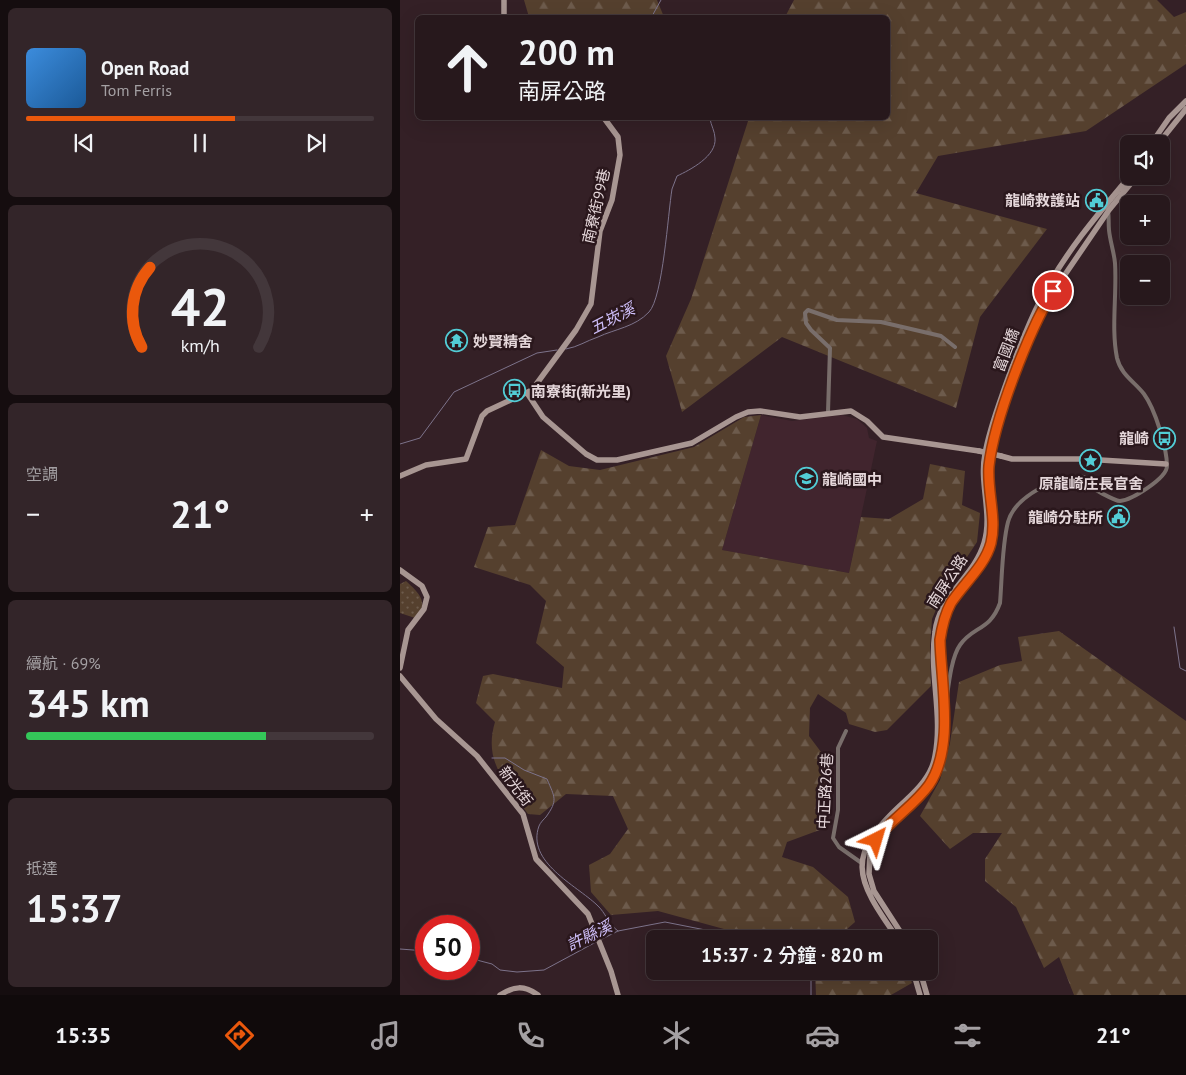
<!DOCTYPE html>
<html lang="zh-TW">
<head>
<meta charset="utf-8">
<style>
  :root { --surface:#27181c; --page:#332529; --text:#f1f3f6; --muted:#a4a0a3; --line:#43373b; --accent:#ea580c }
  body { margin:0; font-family:"PT Sans","Noto Sans TC",sans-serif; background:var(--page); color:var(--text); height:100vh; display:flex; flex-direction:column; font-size:19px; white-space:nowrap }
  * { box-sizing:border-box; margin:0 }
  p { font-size:16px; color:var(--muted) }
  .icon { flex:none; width:28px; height:28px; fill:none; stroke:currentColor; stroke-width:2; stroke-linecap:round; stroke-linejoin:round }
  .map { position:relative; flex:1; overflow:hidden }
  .panel { display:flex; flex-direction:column; gap:8px; padding:8px; background:#150d0f; width:400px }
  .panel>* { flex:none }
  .guide { position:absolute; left:15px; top:15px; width:475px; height:105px; border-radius:8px; box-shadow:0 5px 20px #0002,0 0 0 1px var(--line); background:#27181c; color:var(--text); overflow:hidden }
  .fabs { position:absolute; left:720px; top:135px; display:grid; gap:10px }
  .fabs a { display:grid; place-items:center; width:50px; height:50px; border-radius:8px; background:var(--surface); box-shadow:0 5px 20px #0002,0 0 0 1px var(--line); font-size:25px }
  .speed { position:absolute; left:15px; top:915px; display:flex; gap:10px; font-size:25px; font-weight:700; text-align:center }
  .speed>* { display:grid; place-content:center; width:65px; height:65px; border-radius:50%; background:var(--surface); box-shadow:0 5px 20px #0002,0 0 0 1px var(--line); line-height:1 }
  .speed .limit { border:8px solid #d22; background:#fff; color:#111 }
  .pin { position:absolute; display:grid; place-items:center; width:42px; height:42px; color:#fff; margin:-21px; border:2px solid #fff; border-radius:50%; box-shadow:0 1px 5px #0007 }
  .me { position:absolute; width:55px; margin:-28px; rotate:40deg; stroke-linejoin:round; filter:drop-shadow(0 0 4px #0008) }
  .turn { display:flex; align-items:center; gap:18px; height:105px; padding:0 20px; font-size:22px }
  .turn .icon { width:65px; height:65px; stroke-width:2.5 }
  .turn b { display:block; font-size:35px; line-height:42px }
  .big { font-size:38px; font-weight:600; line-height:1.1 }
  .panel .card { flex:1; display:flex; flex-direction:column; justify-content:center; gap:8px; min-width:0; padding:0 18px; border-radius:8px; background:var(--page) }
  .panel .dial { align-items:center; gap:0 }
  .dial svg { height:130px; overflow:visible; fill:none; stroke:var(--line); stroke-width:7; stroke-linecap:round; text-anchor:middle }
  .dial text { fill:var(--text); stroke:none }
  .song { display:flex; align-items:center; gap:15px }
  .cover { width:60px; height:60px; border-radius:8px; background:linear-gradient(135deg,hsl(210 70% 55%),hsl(210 70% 35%)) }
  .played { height:5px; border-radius:2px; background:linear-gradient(90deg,var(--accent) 60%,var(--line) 60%) }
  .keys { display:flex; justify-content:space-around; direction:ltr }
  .heat { display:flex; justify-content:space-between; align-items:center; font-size:28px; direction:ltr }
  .charge { height:8px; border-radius:4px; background:linear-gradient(90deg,#34c759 69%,var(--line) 0) }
  .trip { position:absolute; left:246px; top:930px; width:292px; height:50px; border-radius:8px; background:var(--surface); box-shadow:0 5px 20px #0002,0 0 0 1px var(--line); font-weight:600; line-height:50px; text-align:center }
  .dock { display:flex; height:80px; justify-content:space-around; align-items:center; background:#100a0b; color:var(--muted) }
  .dock .icon { width:35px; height:35px }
  .dock .active { color:var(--accent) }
  .dock b { font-size:22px; color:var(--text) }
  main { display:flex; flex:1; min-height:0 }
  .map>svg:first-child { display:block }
  .built { fill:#41252e }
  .grass { fill:url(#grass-dots) }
  .forest { fill:url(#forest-firs) }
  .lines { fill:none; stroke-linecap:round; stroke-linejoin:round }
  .stream { stroke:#7d738b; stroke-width:1 }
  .street { stroke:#796e6b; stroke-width:4 }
  .secondary { stroke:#a89692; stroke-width:5.5 }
  .secondary-bridge { stroke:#a89692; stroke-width:5.5 }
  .route-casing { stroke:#983908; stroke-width:12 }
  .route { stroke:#ea580c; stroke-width:9 }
  .labels { text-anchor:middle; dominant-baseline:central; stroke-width:5; stroke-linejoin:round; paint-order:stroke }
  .poi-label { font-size:15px; font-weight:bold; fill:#e5d7da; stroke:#2a171c; text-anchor:end }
  .street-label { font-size:15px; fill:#e5d7da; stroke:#2a171c }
  .water-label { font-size:16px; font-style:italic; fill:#cebef9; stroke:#2a171c }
</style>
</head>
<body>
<main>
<section class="panel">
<div class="card">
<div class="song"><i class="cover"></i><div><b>Open Road</b><p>Tom Ferris</p></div></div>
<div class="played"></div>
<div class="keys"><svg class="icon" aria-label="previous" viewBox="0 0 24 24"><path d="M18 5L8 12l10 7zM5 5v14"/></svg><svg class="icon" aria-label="pause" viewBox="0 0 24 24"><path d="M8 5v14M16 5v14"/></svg><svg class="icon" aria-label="next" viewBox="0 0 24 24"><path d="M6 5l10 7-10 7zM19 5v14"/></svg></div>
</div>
<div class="card dial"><svg viewBox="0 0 100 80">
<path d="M14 69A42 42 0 1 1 86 69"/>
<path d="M14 69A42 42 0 0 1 19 20" stroke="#ea580c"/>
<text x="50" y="56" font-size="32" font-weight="700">42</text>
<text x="50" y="72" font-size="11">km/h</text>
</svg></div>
<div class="card"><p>空調</p>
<div class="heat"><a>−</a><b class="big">21°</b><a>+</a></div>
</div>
<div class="card"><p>續航 · 69%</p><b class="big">345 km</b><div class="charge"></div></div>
<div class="card"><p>抵達</p><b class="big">15:37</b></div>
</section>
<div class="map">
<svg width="786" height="995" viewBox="0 0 786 995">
  <defs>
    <pattern id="grass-dots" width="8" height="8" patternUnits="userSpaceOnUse" patternTransform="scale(1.25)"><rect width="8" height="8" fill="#55402e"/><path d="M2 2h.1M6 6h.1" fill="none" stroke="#6d5b4c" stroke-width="1.8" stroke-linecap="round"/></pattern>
    <pattern id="forest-firs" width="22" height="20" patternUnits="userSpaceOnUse" patternTransform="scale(1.25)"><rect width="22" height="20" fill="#55402e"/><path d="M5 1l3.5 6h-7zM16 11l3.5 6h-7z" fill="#6d5b4c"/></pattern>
  </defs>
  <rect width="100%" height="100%" fill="#342026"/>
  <path class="built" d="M361,415L392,421L442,415L457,419L467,428L469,438L477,441L449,573L322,550Z"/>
  <path class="grass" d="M6,581C19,593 30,603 15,618L0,613V584Z"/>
  <path class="forest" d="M124,0H257L264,17H129Z
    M394,0H757L774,17L786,12V64L686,131L538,156L516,193L647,229L580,317L556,408L382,337L282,412L266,356L291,299L349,118H488V18L385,17Z
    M361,415L322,550L449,573L461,517L489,519L523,499L530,464L565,471L562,505L580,513L577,542L543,593L532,619L530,647L531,686L487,730L475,732L449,724L446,713L418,694L410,708L409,736L427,760L429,801L425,828L387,842L382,857L413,867L448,897L455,922L447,929L454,939H401L324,929L258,911L211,915L191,892L189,865L210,854L228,829L213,796L166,794L140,815L128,814C106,783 83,762 95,722L76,703L83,676L93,674L162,688L164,667L136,643L146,601L130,585L74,567L88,527L115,525L141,450L169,466L200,470L294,447L344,417Z
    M659,631L786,721V995H674L659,957L644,968L616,907L585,881V859L602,833H573L550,849L520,816L540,780L550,743L559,682L600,665L622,661L618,637Z
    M415,971H507L512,983L491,995H416Z"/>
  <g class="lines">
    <path class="stream" d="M251,18L261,0
      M166,349C178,347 186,341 198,337C215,329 235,327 249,312C263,297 268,213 272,189L277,176C290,170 317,156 315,138C315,132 311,125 310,119L307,118
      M0,444L20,438L54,392L137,353L157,350
      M774,627L780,668L786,671
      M92,758H105L124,770L147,779C155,798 158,800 146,817C144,819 140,823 139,826C126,862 176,885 197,905C206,913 208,924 218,931
      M202,939L218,931L265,922L351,939
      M0,949L26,951
      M69,958L92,964L100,970L117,972L144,970L196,942
      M411,971V995"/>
    <path class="street" d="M428,412L430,348L411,330L406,323L405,313L408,310L437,320L481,322L541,336L555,347
      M545,710C548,693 550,659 560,645C573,626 590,631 600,603C602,579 602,545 608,522C615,496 659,474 684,477C685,479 685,482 687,484C689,487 715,501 720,501C732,500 767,478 767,466C767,448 755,409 744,394C735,382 721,375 717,358C711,328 717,295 715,263C714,252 710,241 709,230C708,220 710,212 706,204
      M446,731L438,748V810L433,838L439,847L463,864"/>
    <path class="secondary" d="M104,18V0
      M751,144L769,118L786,101
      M758,144L786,109
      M127,393L143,417L186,454L197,460H217L292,443L336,417L348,412L360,411L400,417L451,411L467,421L483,437L579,451
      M601,456L612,459H684L766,464
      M0,476L26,465L66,459L82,416L87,411L132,390L176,330L191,304L200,231L212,200L220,155L218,137L204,118
      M0,570L22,586L27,597L24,609L8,630L0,668
      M0,676L36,719L77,756L123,814L136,859L188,914L211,971L218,995
      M498,939C454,877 444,856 505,801C518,789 532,775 535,756C543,715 529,673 535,632C539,595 574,577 584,543C593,515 579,483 585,454C589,430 598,407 606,384C616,356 626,328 640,301C663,255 697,215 730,176
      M505,939L474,891L469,874L470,854L480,834L524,791L539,766L544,729L540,640L544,620L552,603L583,561L590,545L593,528L589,467L596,431L618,368L647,301L709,210L737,176
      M513,971L520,995
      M520,971L527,995
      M100,995C114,986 124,985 138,995"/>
    <path class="secondary-bridge" d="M579,451L601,456"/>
  </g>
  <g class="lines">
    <defs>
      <path id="route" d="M476,840C491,819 514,806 529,785C555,747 541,684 540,640C542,627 545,614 551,603C564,583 585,566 591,543C597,518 587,492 589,466C594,420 629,331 653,291"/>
    </defs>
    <use href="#route" class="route-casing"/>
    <use href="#route" class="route"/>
  </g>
  <defs>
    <symbol id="civic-ring" viewBox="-11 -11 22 22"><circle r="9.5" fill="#2a171c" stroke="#52ccd5" stroke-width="1.5"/><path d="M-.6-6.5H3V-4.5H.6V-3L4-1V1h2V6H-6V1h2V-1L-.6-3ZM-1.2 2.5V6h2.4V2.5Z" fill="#52ccd5"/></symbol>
    <symbol id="temple-ring" viewBox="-11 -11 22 22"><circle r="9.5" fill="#2a171c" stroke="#52ccd5" stroke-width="1.5"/><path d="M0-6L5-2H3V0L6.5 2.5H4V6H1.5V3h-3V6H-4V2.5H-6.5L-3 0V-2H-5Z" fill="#52ccd5"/></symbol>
    <symbol id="bus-ring" viewBox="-11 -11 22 22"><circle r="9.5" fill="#2a171c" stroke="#52ccd5" stroke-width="1.5"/><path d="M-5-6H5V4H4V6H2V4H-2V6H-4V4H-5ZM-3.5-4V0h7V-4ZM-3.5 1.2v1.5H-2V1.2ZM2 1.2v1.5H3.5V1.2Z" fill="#52ccd5"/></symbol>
    <symbol id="sight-ring" viewBox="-11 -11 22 22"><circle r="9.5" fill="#2a171c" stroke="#52ccd5" stroke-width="1.5"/><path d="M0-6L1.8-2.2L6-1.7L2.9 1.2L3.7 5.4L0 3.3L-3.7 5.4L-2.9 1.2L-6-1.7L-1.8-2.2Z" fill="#52ccd5"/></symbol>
    <symbol id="school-ring" viewBox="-11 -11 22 22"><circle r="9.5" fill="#2a171c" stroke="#52ccd5" stroke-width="1.5"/><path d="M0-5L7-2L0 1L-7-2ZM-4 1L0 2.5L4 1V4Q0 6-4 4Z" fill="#52ccd5"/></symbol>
  </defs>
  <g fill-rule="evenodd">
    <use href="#civic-ring" x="684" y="188" width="25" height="25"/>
    <use href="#temple-ring" x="44" y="328" width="25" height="25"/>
    <use href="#bus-ring" x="102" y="378" width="25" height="25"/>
    <use href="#bus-ring" x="752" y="426" width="25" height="25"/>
    <use href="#sight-ring" x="678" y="448" width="25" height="25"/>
    <use href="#school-ring" x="394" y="466" width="25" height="25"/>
    <use href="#civic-ring" x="706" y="504" width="25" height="25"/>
  </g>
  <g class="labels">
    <g class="poi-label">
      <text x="680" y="200">龍崎救護站</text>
      <text x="73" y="341" text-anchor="start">妙賢精舍</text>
      <text x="131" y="391" text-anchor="start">南寮街(新光里)</text>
      <text x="749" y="438">龍崎</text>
      <text x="422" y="479" text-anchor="start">龍崎國中</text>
      <text x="691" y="483" text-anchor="middle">原龍崎庄長官舍</text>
      <text x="703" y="517">龍崎分駐所</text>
    </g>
    <g class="street-label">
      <text transform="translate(196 206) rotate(-77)">南寮街99巷</text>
      <text transform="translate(606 350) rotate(-69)">富國橋</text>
      <text transform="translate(547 581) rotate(-57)">南屏公路</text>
      <text transform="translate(116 786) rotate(53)">新光街</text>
      <text transform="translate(425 791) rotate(-87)">中正路26巷</text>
    </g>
    <g class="water-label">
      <text transform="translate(212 318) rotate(-27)">五崁溪</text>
      <text transform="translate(189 935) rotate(-26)">許縣溪</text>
    </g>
  </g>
</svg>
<div class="fabs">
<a><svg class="icon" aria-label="sound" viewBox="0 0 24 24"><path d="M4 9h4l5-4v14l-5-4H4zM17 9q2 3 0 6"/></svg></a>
<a>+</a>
<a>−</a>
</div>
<div class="speed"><div class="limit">50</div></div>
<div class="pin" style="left:653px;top:291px;background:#d93025"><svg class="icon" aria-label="arrive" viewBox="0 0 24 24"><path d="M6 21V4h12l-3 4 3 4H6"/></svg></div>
<svg class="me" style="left:476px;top:840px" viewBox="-20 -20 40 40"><path d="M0-17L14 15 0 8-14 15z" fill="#ea580c" stroke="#fff" stroke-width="4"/></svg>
<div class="trip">15:37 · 2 分鐘 · 820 m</div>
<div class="guide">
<div class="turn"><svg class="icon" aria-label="ahead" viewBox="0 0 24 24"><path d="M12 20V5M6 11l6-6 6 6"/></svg><div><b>200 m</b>南屏公路</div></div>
</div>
</div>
</main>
<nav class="dock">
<b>15:35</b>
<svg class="icon active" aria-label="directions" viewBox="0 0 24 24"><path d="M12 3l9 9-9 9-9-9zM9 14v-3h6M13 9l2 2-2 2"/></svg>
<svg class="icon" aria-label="music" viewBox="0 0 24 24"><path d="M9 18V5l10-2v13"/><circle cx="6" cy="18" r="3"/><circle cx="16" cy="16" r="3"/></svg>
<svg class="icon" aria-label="phone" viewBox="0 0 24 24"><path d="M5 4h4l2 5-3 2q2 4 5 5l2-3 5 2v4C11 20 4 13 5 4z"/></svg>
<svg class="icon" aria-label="climate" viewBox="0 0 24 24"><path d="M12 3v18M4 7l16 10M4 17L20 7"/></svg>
<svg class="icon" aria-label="car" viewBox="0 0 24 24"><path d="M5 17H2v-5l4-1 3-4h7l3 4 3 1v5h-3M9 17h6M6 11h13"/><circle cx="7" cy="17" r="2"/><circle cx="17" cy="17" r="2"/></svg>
<svg class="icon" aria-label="filters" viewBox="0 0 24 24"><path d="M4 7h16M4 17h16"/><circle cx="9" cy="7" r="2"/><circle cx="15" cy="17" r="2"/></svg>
<b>21°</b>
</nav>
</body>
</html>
